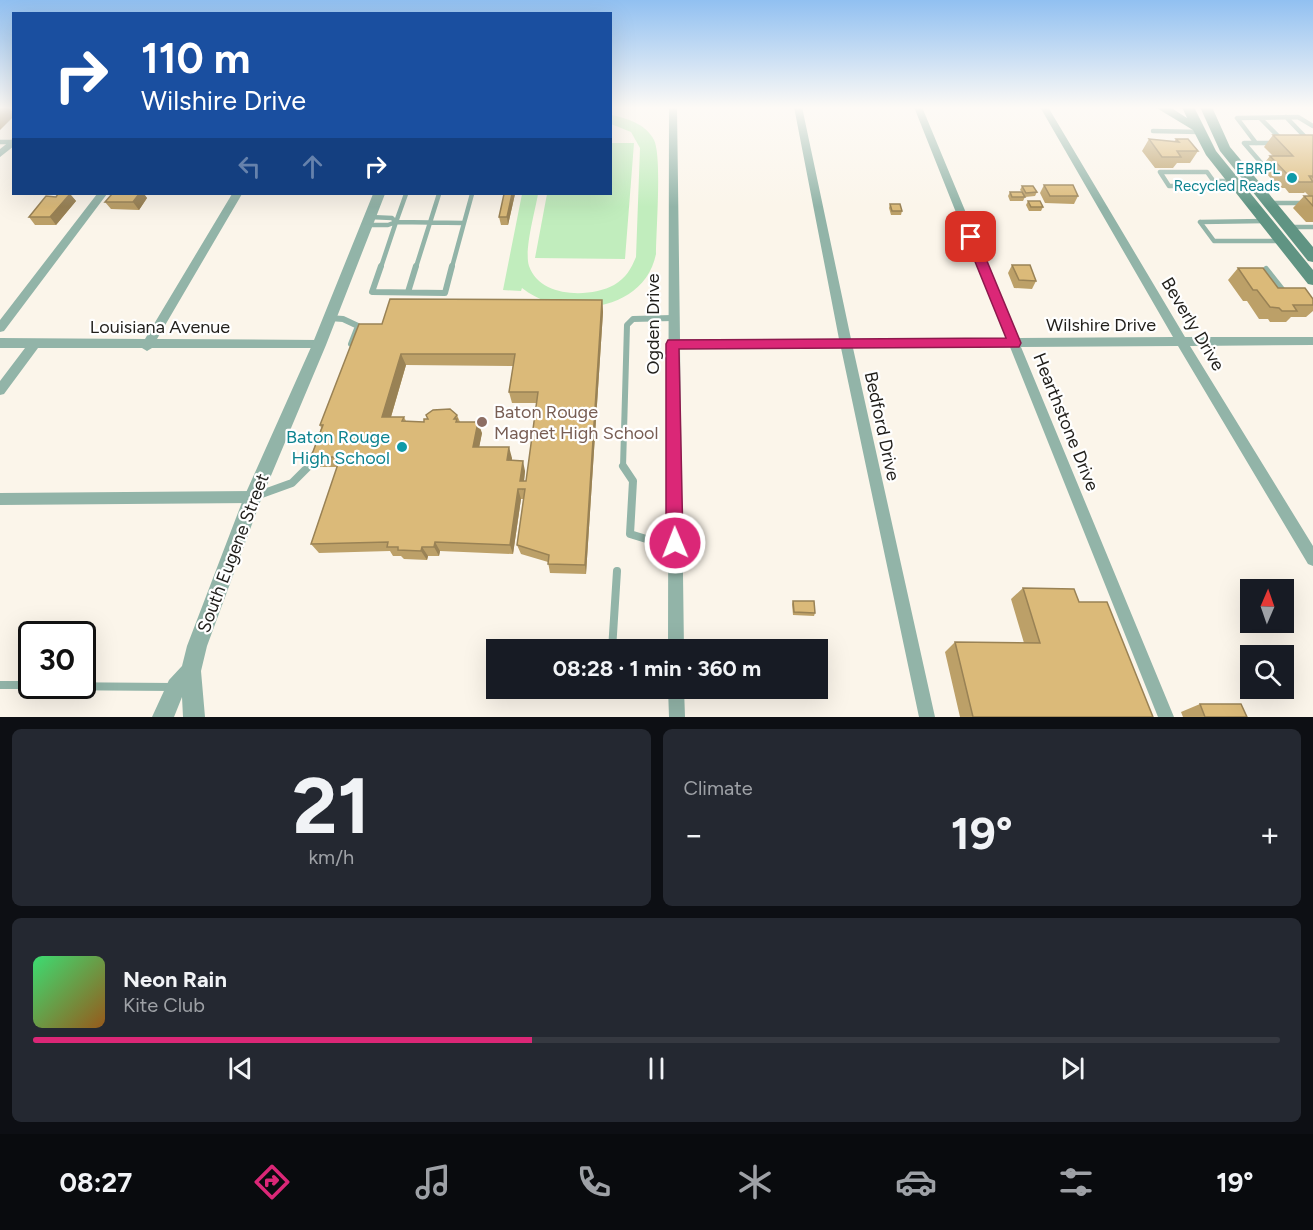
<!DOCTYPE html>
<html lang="en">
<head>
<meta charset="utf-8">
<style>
  :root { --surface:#171b24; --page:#242831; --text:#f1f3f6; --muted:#9ea1a6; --line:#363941; --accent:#db2777 }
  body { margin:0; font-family:Figtree,sans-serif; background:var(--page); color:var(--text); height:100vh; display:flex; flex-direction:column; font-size:22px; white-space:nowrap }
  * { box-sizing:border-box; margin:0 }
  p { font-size:20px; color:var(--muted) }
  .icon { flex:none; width:33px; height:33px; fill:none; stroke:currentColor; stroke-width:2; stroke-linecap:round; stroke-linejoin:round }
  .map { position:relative; height:717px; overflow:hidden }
  .drawer { display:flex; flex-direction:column; gap:12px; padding:12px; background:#0d0f14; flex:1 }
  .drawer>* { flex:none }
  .guide { position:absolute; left:12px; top:12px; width:600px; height:183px; border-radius:0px; box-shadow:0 6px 24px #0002; background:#1a4fa0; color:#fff; overflow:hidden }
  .needle { width:39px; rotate:2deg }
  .fabs { position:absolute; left:1240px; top:579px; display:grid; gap:12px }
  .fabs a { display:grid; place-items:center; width:54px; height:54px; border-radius:0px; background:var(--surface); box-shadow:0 6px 24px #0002; font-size:30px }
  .speed { position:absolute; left:18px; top:621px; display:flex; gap:12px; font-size:30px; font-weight:700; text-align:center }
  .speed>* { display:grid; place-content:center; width:78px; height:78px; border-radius:50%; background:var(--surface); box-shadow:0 6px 24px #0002; line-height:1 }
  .speed .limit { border:3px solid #111; border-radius:9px; background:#fff; color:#111 }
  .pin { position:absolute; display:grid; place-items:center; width:51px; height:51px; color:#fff; margin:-26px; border-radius:12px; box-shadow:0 3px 9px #0006 }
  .me { position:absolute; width:66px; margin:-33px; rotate:359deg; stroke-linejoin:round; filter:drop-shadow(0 0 4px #0008) }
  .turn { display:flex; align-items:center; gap:21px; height:126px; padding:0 30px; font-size:27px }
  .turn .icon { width:78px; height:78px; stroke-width:2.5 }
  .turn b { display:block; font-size:42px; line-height:51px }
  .lanes { display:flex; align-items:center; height:57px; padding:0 30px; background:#0003; justify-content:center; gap:30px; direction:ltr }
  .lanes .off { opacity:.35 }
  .big { font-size:45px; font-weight:700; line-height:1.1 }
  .drawer .card { flex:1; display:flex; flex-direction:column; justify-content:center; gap:9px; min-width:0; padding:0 21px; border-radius:9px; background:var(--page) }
  .drawer .dial { align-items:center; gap:0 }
  .dial b { font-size:78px; line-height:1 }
  .song { display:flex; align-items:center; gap:18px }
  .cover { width:72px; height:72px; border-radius:9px; background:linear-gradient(135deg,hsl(140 70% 55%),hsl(30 70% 35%)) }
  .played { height:6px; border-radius:3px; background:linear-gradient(90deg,var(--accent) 40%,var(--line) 40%) }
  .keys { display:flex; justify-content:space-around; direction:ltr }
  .heat { display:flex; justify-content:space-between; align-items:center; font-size:33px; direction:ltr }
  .drawer .tiles { flex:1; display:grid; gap:12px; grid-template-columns:1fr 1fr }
  .card:last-child { grid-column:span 2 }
  .trip { position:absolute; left:486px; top:639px; width:342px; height:60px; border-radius:0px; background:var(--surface); box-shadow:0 6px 24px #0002; font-weight:700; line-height:60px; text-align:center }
  .tabs { display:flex; height:96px; justify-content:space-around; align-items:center; background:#090b0e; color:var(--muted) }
  .tabs .icon { width:42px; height:42px }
  .tabs .active { color:var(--accent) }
  .tabs b { font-size:27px; color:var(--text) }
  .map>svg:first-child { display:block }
  .green { fill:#c1edbd }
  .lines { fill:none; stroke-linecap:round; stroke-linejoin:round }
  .service-far2 { stroke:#92b4a8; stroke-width:4.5 }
  .service-far1 { stroke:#92b4a8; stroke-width:6 }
  .service { stroke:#92b4a8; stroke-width:8 }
  .minor { fill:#92b4a8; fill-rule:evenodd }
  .tertiary { fill:#92b4a8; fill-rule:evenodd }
  .secondary { fill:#609483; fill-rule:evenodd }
  .wall { fill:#bca068; fill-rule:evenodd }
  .shaded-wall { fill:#998255 }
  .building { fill:#dbba79; stroke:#998255; stroke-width:1.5; fill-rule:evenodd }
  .route { fill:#db2777; stroke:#8e194d; stroke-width:1.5 }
  .culture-dot { fill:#0f9aa8; stroke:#fff; stroke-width:2 }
  .education-dot { fill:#8d6e63; stroke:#fff; stroke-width:2 }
  .labels { text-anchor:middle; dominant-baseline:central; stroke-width:4.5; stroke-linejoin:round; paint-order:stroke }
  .far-culture-label { font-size:15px; fill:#0d838f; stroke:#fff; text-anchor:end }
  .street-label { font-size:18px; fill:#211f1b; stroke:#fff }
  .education-label { font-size:18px; fill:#785e54; stroke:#fff; text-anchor:start }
  .culture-label { font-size:18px; fill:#0d838f; stroke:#fff; text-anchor:end }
</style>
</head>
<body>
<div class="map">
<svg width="1313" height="717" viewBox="0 0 1313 717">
  <rect width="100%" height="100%" fill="#fbf5ea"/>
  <path class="green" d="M611,115C627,118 646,124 654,140C662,156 656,231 656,254C644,313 563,321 522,288L521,291L503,290L522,194H538C535,212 524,250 529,266C540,298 590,298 614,285C626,278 631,269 636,257L640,148L631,132L611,124Z
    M611,143H634L625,259L535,258L547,194H610Z"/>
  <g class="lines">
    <path class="service-far2" d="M1286,117L1309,141
      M1260,118L1282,140
      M1153,131L1199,132
      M0,142H12
      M1256,143L1237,118L1298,117L1313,126
      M1263,165L1244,143H1275
      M1160,172H1207L1217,186H1169Z
      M1213,181H1233
      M1269,203H1313
      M396,222L464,223L452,267
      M396,222L406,194
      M1200,222L1214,241H1280
      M1200,222L1265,221
      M464,223L472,194
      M367,225H388L396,222L392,218L370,217
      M1288,227H1313
      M381,267L396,222
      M416,267L439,194"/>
    <path class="service-far1" d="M381,266L372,292L445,293L452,266
      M1266,269L1285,293
      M408,292L416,266
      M330,318L343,319L358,326L351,344
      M308,467L314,454
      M623,467L627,325L633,319L672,318"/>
    <path class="service" d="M623,466L633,481L630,534L656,542L675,543
      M256,496L292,483L309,466
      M612,650L617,571
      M0,685H32
      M40,686L174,687"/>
    <path class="minor" d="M669,107H677L680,339H839L794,107H802L851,339L1006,338L914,107H922L1018,338L1173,337L1040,107H1048L1185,337H1313V345L1190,346L1313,546V566L1308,564L1178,346L1021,347L1174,717H1158L1010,347L853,348L935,717H919L841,348H680L684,650H668Z
      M14,138V146L0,157V149Z
      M97,194H107L4,331L0,332V320Z
      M232,194H242L157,339L319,340L325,345L323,348H152L147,351L142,348H38L4,394L0,395V381L25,348H0V338L145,339Z
      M253,491L258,493L260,497L258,501L253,503L0,505V493Z
      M668,688H684L685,717H669Z"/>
    <path class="tertiary" d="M373,194H385L326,345L262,497L207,646L201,671L205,717H183L182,697L174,717H152L169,680L182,666L187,646L244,497L312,345Z"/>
    <path class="secondary" d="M1155,107H1170L1187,118L1182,107H1194L1216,151L1313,270V285L1308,284L1206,155L1193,130Z
      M1200,107H1212L1230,147L1313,247V262L1308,261L1220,151Z"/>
  </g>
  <path class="wall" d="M1273,135H1313V222H1306L1293,208L1304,196H1309L1305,192L1304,193H1289L1285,188H1279L1261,167L1270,156H1273L1264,147Z
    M1149,139L1174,142L1176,139L1198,151L1190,163H1177L1173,168H1155L1142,151Z
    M1044,185L1078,196L1074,204L1045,203L1040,193Z
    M1022,186L1037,192L1035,196L1025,197L1023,201H1010L1008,196L1010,192H1022L1020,190Z
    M58,194H70L76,201L56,225H35L29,217L56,197Z
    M112,194H144L147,198L139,210L111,209L105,202Z
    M504,194H515L508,225H501L499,217Z
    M1028,201L1043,207L1041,211H1029L1026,205Z
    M890,204L902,211L901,215H891L889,208Z
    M1012,265L1036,281L1032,289L1014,288L1008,273Z
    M1238,268L1278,288L1313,299V311L1306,317H1291L1286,322H1270L1268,319H1259L1247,301H1243L1228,280Z
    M602,300L603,312L586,574L550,573L548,562L521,554L517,545L524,499H521L513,554L440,551L439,556H428L427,560L404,559L401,556H393L390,551L319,553L311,544L337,467H319L311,457L321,428L320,425L382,324ZM406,365L513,366L509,392L512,403H537L526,481H524L525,471L512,460V458L479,447L482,433L460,422L457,415L424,422L406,421L404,417H391Z
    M1023,588L1079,602L1153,717H960L945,652L955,642L1024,643L1011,599Z
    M793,601L815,613L814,616L793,615L792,604Z
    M1200,704L1247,717H1183L1181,712Z"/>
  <path class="shaded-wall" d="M0,107H8L14,113V116L0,130Z
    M70,194L76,201L56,225L50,217Z
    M139,194H144L147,198L139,210L133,202Z
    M512,194H515L508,225L507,217Z
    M602,300L603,312L586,574L585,565Z
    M401,354L406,365L388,427L382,417Z
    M478,422L482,433L477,458L473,447Z
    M509,447L512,458L510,471L507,460Z
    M523,461L525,471L523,491L520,481Z
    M518,489L521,499L513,554L510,545Z
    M435,542L440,551L439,556L434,547Z
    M422,547L428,556L427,560L421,551Z"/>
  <path class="building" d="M1273,135H1313V178L1312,176H1309L1313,182H1299L1295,176H1289L1270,156H1293Z
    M1149,139L1179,142L1176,139H1188L1198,151H1177L1181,157H1162Z
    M1044,185H1073L1078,196H1050Z
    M1022,186H1033L1037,192L1026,193Z
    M1010,192H1022L1025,197H1012Z
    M58,194H70L50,217H29L46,196L56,197Z
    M112,194H139L133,202H105Z
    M504,194H512L507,217H499Z
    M1304,196H1313V206Z
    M1028,201H1040L1043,207H1031Z
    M890,204H900L902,211H892Z
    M1012,265H1030L1036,281L1019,280Z
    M1238,268H1263L1278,288H1305L1313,299V305H1293L1297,311H1282L1279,308L1270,307L1257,290H1253Z
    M390,299L602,300L585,565L548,564L549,555L517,545L525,489H518L510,545L435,542L434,547H422L421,551L398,550V547H387L388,542L311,544L339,461H345L346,457H311L323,425H320L359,324H382ZM401,354H515L509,392H538L526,481H520L523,461L507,460L509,447H473L478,422H456L457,419H454L457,415L450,409L433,410L426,415L428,419H424V422L402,421L404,417H382Z
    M1023,588L1074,589L1079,602H1107L1153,717H973L955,642L1040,643Z
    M793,601H814L815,613L794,612Z
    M1200,704H1241L1247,717H1205Z"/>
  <linearGradient id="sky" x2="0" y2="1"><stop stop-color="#91c0f1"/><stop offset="0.52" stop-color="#fdfaf6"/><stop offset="1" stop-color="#fdfaf6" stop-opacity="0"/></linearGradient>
  <rect width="1313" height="207" fill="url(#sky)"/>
  <path class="route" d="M971,233L977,237L1021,343L1019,347L679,349L683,543L681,548L675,551L669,548L666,543V344L668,340L1006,338L965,237Z"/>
  <g class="culture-dot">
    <circle cx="1292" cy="178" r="6"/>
    <circle cx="402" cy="447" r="6"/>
  </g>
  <circle class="education-dot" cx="482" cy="422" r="6"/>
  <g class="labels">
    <g class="far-culture-label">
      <text x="1280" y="169">EBRPL<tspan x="1280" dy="17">Recycled Reads</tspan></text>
    </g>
    <g class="street-label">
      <text transform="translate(653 324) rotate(-90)">Ogden Drive</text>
      <text transform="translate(1193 324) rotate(59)">Beverly Drive</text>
      <text x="1101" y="325">Wilshire Drive</text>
      <text x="160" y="327">Louisiana Avenue</text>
      <text transform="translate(1066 422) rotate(68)">Hearthstone Drive</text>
      <text transform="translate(882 426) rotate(78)">Bedford Drive</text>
      <text transform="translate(233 553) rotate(-69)">South Eugene Street</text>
    </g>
    <g class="education-label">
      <text x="494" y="412">Baton Rouge<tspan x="494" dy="21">Magnet High School</tspan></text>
    </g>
    <g class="culture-label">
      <text x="390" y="437">Baton Rouge<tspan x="390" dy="21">High School</tspan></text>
    </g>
  </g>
</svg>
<div class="fabs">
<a><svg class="needle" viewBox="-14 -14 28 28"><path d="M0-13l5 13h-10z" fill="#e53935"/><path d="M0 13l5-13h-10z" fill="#9ea1a6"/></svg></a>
<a><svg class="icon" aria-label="search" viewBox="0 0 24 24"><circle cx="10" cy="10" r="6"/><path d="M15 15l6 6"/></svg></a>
</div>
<div class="speed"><div class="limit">30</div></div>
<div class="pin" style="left:971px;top:237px;background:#d93025"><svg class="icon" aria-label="arrive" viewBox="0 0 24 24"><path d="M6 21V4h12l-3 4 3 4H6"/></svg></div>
<svg class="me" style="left:675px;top:543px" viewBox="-20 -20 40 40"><circle r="17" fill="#db2777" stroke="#fff" stroke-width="3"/><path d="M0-11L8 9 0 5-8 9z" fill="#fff"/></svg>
<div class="trip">08:28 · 1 min · 360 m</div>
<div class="guide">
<div class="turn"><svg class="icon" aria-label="right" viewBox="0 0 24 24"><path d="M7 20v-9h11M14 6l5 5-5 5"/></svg><div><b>110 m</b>Wilshire Drive</div></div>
<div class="lanes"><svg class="icon off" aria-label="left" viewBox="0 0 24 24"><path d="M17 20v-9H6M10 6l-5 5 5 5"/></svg><svg class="icon off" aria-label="ahead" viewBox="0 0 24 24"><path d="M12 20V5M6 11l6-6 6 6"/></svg><svg class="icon" aria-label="right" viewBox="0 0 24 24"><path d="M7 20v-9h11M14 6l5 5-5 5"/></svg></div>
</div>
</div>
<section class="drawer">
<div class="tiles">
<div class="card dial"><b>21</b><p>km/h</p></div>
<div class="card"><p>Climate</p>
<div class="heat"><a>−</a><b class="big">19°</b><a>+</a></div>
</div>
<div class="card">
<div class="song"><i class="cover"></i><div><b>Neon Rain</b><p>Kite Club</p></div></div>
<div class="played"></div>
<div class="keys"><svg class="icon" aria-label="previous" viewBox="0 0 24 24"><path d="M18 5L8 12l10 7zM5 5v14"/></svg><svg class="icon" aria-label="pause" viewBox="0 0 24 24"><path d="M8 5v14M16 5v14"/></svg><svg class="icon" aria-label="next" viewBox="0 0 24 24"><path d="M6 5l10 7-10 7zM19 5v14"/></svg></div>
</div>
</div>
</section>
<nav class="tabs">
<b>08:27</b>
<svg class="icon active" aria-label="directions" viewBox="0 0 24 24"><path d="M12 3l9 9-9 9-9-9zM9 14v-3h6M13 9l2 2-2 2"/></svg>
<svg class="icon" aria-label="music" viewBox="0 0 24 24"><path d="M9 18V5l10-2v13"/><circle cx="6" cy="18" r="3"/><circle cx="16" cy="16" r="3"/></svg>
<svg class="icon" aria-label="phone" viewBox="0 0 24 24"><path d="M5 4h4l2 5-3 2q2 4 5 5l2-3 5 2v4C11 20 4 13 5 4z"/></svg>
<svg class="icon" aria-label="climate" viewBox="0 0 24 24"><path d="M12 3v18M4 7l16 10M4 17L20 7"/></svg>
<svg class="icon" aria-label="car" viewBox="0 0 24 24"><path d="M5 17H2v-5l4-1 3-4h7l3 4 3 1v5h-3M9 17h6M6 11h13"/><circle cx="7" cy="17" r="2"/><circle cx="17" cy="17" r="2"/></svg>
<svg class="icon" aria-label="filters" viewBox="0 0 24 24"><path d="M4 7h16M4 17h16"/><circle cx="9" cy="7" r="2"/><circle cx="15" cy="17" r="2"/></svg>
<b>19°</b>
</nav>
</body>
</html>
